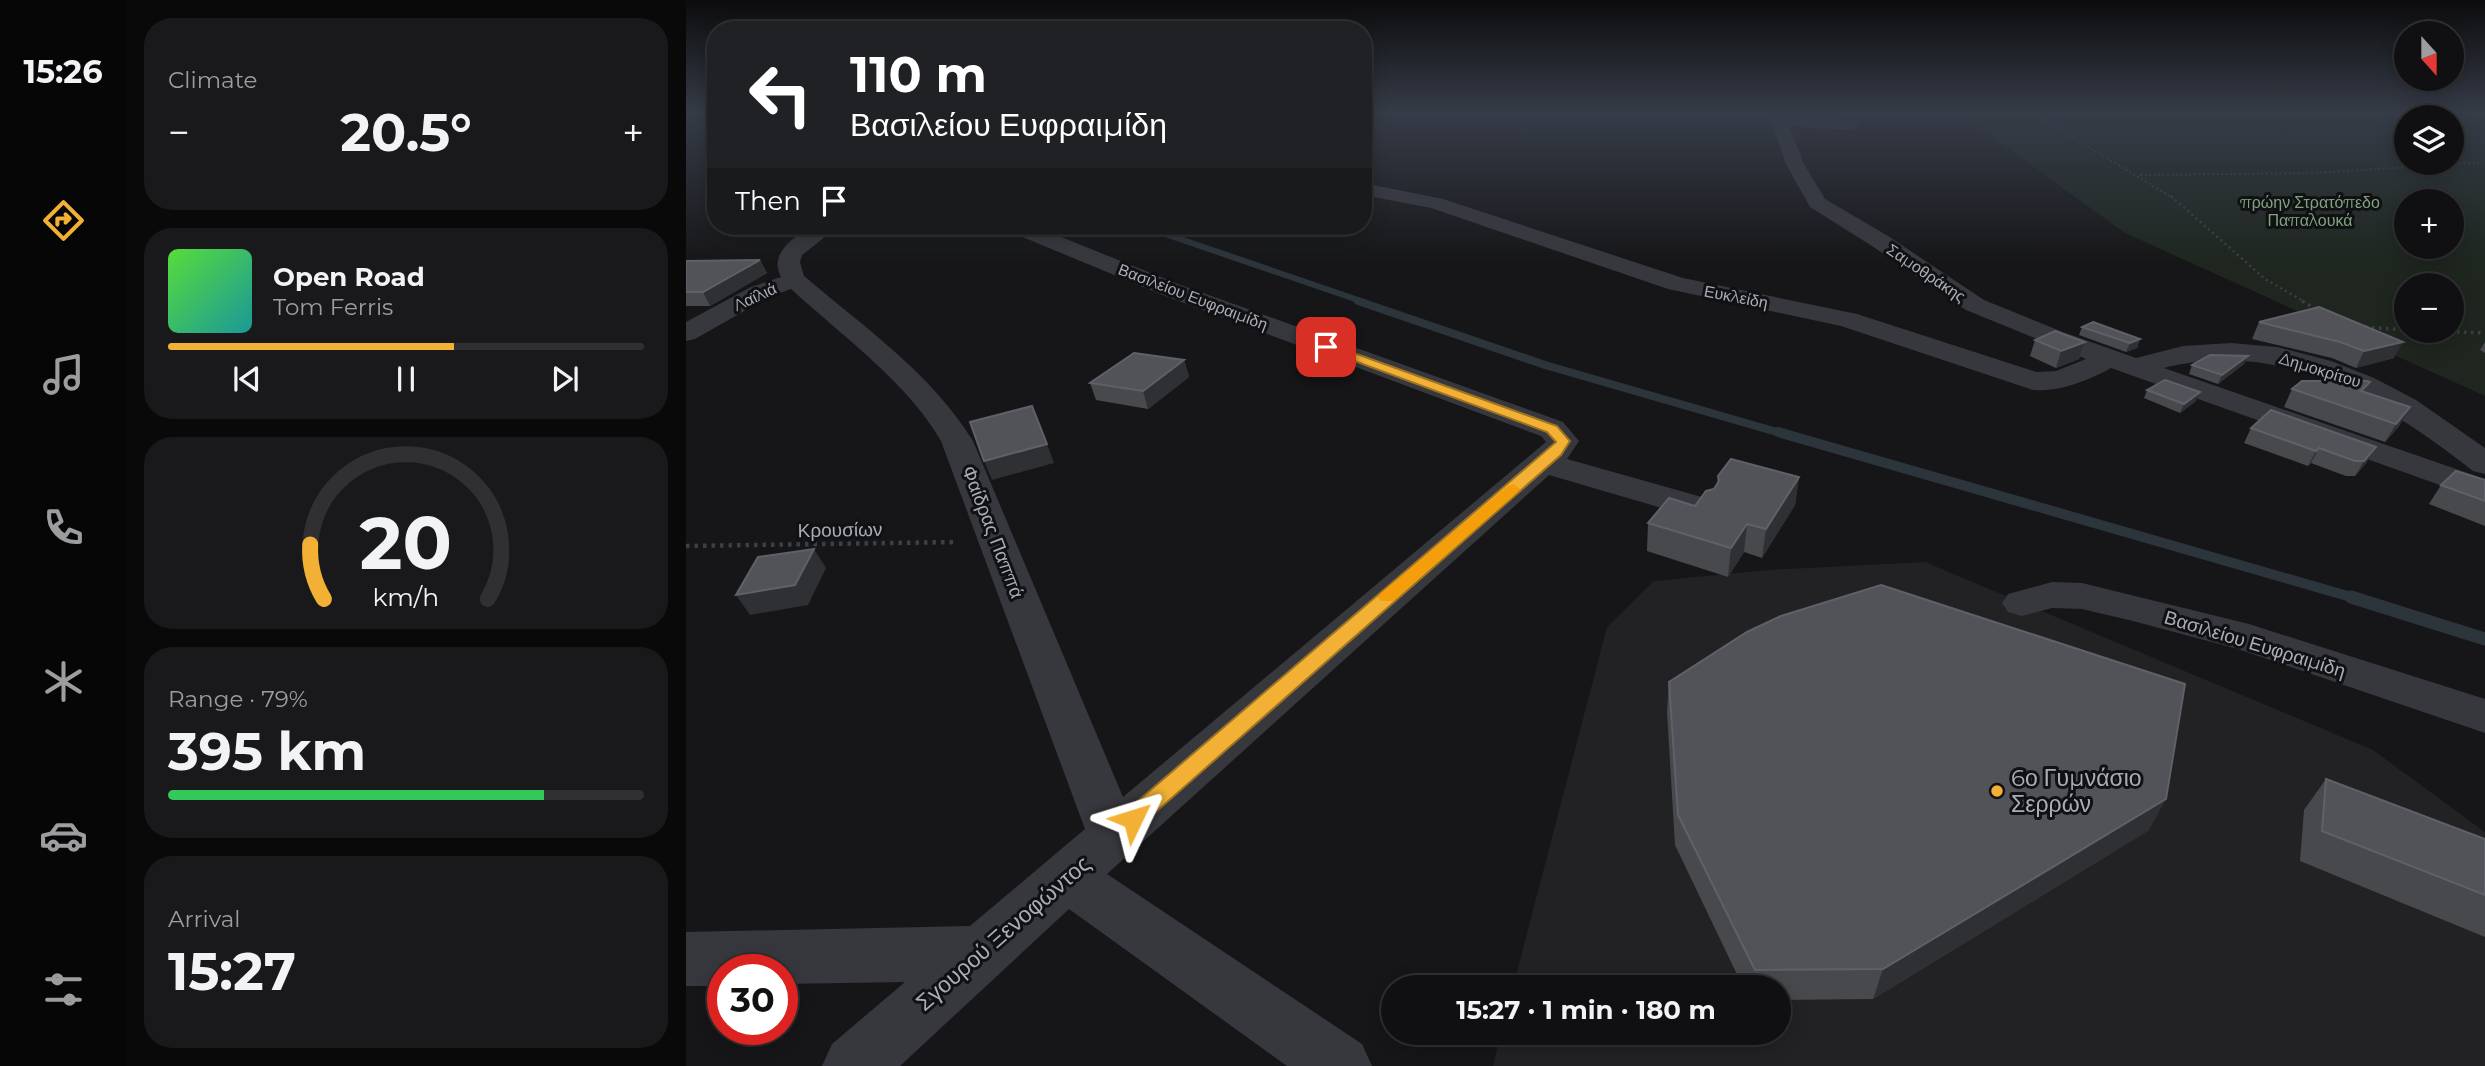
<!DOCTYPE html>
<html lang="en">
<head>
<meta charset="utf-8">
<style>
  :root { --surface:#101012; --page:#19191b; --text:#f1f3f6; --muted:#9c9d9f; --line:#303032; --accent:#f2b134 }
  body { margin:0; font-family:Montserrat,sans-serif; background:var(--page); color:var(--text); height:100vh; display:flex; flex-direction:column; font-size:26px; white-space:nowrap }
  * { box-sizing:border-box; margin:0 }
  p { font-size:23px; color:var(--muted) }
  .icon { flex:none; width:38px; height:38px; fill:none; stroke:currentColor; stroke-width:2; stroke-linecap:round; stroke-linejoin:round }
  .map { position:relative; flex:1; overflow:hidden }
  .side { display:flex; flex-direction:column; gap:18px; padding:18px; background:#09090a; width:560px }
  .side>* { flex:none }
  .hud { position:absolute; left:21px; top:21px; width:665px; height:214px; border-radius:28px; box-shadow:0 4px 18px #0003,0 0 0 2px var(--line); background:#202124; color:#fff; overflow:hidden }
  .needle { width:46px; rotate:159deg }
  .controls { position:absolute; left:1708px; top:21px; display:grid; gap:14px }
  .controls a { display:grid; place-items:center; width:70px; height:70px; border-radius:50%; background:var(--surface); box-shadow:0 4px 18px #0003,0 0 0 2px var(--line); font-size:35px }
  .speed { position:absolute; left:21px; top:954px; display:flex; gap:14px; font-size:35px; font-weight:700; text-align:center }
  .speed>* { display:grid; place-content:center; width:91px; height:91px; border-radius:50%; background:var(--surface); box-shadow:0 4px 18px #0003,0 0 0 2px var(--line); line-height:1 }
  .speed .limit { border:10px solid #d22; background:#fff; color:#111 }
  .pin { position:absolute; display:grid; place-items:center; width:60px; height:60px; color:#fff; margin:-30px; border-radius:14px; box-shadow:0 4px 10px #0006 }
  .me { position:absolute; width:77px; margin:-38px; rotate:49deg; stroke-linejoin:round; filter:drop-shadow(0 0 5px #0008) }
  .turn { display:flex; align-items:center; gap:24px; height:147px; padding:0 28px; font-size:32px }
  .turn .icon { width:91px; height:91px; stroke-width:2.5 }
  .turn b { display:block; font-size:49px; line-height:60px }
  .then { display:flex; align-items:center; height:66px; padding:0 28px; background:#0003; gap:14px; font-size:26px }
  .big { font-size:52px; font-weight:700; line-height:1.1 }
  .side .tile { flex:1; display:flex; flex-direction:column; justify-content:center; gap:10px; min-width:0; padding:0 24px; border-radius:28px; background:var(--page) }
  .side .dial { align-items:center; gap:0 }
  .dial svg { height:182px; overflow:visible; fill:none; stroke:var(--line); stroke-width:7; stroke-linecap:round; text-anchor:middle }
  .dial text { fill:var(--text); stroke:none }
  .song { display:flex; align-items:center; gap:21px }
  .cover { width:84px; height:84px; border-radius:10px; background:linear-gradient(135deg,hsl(110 70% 55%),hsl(180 70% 35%)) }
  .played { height:7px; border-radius:4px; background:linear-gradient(90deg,var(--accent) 60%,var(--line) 60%) }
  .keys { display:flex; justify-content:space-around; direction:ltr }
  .heat { display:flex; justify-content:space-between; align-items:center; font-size:38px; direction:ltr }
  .charge { height:10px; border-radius:5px; background:linear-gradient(90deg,#34c759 79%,var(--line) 0) }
  .trip { position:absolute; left:695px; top:975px; width:410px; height:70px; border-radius:35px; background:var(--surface); box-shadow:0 4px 18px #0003,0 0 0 2px var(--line); font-weight:700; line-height:70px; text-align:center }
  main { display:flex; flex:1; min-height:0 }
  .tabs { display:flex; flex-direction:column; width:126px; justify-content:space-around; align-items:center; background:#060607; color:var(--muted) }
  .tabs .icon { width:49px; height:49px }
  .tabs .current { color:var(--accent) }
  .tabs b { font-size:32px; color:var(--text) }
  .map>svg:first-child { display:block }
  .built { fill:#222225 }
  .green { fill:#1e261f; fill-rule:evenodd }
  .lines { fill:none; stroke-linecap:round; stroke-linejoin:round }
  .stream-far3 { stroke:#2c353c; stroke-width:6 }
  .stream-far2 { stroke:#2c353c; stroke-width:8 }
  .stream-far1 { stroke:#2c353c; stroke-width:10 }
  .stream { stroke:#2c353c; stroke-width:13 }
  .path-far3 { stroke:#3d3f44; stroke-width:2; stroke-dasharray:2 2.5; stroke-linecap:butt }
  .path-far2 { stroke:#3d3f44; stroke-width:2.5; stroke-dasharray:2 3.5; stroke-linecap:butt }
  .path-far1 { stroke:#3d3f44; stroke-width:3.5; stroke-dasharray:2.5 4.5; stroke-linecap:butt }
  .path { stroke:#3d3f44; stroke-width:4.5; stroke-dasharray:3.5 5; stroke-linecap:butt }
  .minor { fill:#37383d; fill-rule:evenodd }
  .wall { fill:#47494d }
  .shaded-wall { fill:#2f3033 }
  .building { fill:#525359; stroke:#5f6168; stroke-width:2 }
  .route { fill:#f2b134; stroke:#9d7322; stroke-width:2 }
  .slow { fill:#f59e0b }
  .poi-dot { fill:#f2b134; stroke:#111113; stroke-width:2.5 }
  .labels { text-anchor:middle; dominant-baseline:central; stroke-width:6; stroke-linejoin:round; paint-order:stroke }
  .far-park-label { font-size:16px; fill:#7fa381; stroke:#111113 }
  .far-street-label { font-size:16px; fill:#a8adb8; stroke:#111113 }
  .street-label { font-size:19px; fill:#a8adb8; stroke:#111113 }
  .near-poi-label { font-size:23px; fill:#a8adb8; stroke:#111113; text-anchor:start }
  .near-street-label { font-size:23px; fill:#a8adb8; stroke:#111113 }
</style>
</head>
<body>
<main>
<nav class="tabs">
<b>15:26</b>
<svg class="icon current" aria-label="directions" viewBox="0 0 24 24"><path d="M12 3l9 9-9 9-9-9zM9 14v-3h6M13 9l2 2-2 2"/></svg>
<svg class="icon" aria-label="music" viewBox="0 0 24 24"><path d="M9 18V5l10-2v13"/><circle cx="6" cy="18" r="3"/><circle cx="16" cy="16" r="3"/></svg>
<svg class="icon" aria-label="phone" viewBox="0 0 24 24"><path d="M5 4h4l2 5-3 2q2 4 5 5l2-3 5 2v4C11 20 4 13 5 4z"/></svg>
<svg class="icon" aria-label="climate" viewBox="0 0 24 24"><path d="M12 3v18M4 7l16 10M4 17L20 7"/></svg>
<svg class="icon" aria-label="car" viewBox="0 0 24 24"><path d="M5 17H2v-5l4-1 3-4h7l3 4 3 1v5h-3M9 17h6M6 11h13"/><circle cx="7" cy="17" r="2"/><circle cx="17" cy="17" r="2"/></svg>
<svg class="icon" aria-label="filters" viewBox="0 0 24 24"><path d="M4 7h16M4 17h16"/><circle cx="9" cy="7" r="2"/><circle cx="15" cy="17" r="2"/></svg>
</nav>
<section class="side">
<div class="tile"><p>Climate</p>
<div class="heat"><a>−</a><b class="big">20.5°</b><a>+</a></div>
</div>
<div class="tile">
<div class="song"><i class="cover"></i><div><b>Open Road</b><p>Tom Ferris</p></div></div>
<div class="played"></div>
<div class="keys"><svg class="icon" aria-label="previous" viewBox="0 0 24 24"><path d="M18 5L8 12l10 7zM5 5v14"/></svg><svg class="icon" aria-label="pause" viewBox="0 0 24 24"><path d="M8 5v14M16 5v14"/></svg><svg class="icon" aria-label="next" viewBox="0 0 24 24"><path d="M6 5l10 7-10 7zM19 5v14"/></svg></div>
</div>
<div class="tile dial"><svg viewBox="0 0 100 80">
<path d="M14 69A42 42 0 1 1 86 69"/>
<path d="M14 69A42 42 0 0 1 8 45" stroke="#f2b134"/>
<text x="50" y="56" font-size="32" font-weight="700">20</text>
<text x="50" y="72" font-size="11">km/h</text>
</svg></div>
<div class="tile"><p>Range · 79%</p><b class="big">395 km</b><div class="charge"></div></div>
<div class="tile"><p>Arrival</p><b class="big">15:27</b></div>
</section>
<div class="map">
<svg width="1799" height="1066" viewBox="0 0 1799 1066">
  <rect width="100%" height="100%" fill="#161618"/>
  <path class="built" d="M1239,562L1687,750L1799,832V1066H807L815,1033L1092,1032V987H827L921,627L968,581L1084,570Z"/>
  <path class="green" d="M1274,114H1799V396L1439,233ZM1720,117H1766V163H1720ZM1720,201H1766V247H1720ZM1720,285H1766V331H1720Z"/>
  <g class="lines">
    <path class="stream-far3" d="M456,226L678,302"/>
    <path class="stream-far2" d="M672,301L859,365L1098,434"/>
    <path class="stream-far1" d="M1092,432L1672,599"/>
    <path class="stream" d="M1665,597L1799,639"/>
    <path class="path-far3" d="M1347,114L1487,198
      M1454,175L1630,173L1799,162"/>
    <path class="path-far2" d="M1485,196L1579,279L1619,302"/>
    <path class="path-far1" d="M1616,301L1632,310
      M1679,327L1720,330
      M1750,331L1799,333"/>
    <path class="path" d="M0,546L272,542"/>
    <path class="minor" d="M17,114H30V121Z
      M1083,114L1172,121L1174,125L1166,130L1103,126L1118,164L1139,199L1202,236L1298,300L1377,332L1450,358L1497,346L1545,343L1591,347L1645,361L1688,378L1730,400L1799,448V474L1787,471C1697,401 1597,338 1478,368L1799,479V501L1425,368C1401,381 1375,392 1347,390L1155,326L982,289L745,208L677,195V183L757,199L997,278L1171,314L1350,372L1370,371L1400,359L1280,310L1186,246L1124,207L1100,164Z
      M127,226H153L116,255L114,262L118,276C178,327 246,374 287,441L437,797L860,442L855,436L474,294L322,231L319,226H348L492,284L877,422L893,441L881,459L1023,499L1028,507L1023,515L1010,518L863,475L421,874L676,1044L686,1066H601L383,909L214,1066H136L146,1044L219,982L96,984V970H37V986H0V932L284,926L399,829L255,441C223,384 154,334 105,289L83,297L9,339L0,341V322L65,287L95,277C82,253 109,236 127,226Z
      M1366,582L1396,583L1563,624L1799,699V733L1552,649L1447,621L1396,609L1366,608L1336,616L1322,612L1316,603L1322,594Z"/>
  </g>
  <path class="wall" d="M74,260L81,273L24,306H0V261Z
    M1633,307L1708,358L1670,368L1646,358L1566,339L1573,322Z
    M1396,327L1454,339L1451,348L1440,352L1393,335Z
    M1349,340L1399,342L1393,359L1370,368L1344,356Z
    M1799,342V353L1794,350Z
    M498,360L503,377L462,409L410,400L404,383Z
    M1558,364L1532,384L1503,374L1506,365Z
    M1606,389L1679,392L1714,425L1699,442L1598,407Z
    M1461,390L1510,401L1494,413L1458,398Z
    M1565,428L1681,462L1669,476H1660L1625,463L1622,466L1558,443Z
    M1032,476L1113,477L1109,505L1076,558L1058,552L1042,577L961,551L962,523L1009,506L1028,489L1031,484Z
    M1799,480V526L1743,504L1755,485Z
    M983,682L1463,830L1187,999L1092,1000V987H1057L989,845L981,712Z
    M1640,779L1799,839V937L1614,861L1618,810Z"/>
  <path class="shaded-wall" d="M74,260L81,273L24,306L17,292Z
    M1454,339L1451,348L1440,352L1444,343Z
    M1399,342L1393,359L1370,368L1375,351Z
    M1717,342L1708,358L1670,368L1678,351Z
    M1562,356L1558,364L1532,384L1536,375Z
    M498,360L503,377L462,409L457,391Z
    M1514,392L1510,401L1494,413L1498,404Z
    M1724,407L1714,425L1699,442L1710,424Z
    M361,444L368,463L306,480L298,461Z
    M1690,447L1681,462L1669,476L1678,461Z
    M1633,448L1625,463L1622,466L1630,451Z
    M1113,477L1109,505L1076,558L1080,529Z
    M1061,524L1058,552L1042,577L1045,548Z
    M128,549L140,568L122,605L64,615L50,595Z
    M1480,799L1463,830L1187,999L1197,969Z"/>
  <path class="building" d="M74,260L17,292H0V261Z
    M1633,307L1717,342L1678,351L1654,342L1573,322Z
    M1407,322L1454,339L1444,343L1396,327Z
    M1369,331L1399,342L1375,351L1349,340Z
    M448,353L498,360L457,391L404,383Z
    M1524,355L1562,356L1536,375L1506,365Z
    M1479,380L1514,392L1498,404L1461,390Z
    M1616,381H1681L1684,382L1675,391L1724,407L1710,424L1606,389Z
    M346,406L361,444L298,461L284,422Z
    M1585,410L1690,447L1678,461H1669L1633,448L1630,451L1565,428Z
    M1045,459L1113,477L1080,529L1061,524L1045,548L962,523L983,498L1009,506L1020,491L1028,489L1033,481L1032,476Z
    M1770,471L1799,480V501L1755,485Z
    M128,549L109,585L50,595L72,557Z
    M1195,585L1499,684L1480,799L1197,969L1069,970L992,815L983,682L1061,632L1095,616Z
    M1640,779L1799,839V895L1636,831Z"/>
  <linearGradient id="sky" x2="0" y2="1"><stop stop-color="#0c0c0d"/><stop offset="0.43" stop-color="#363c48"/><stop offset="1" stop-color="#363c48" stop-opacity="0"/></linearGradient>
  <rect width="1799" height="263" fill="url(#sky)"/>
  <path class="route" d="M640,343L871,426L884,441L875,455L455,825L447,828L439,825L436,819L439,812L870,442L861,432L636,349V344Z"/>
  <path class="slow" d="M827,484L834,489L832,492L707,601H695L692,597L695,593L822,486Z"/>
  <circle class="poi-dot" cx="1311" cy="791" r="7"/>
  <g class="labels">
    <g class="far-park-label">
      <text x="1624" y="202">πρώην Στρατόπεδο<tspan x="1624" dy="18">Παπαλουκά</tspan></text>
    </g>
    <g class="far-street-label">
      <text transform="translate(1240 273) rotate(34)">Σαμοθράκης</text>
      <text transform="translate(69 297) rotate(-25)">Λαϊλιά</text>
      <text transform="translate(507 297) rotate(21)">Βασιλείου Ευφραιμίδη</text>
      <text transform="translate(1050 297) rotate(11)">Ευκλείδη</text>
      <text transform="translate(1634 370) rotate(17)">Δημοκρίτου</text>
    </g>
    <g class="street-label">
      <text transform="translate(154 530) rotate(-1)">Κρουσίων</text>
      <text transform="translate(307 532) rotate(69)">Φαίδρας Παππά</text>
      <text transform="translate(1569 644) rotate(17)">Βασιλείου Ευφραιμίδη</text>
    </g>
    <g class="near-poi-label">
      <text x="1325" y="778">6ο Γυμνάσιο<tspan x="1325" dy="26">Σερρών</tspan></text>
    </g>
    <g class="near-street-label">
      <text transform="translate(317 933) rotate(-41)">Σγουρού Ξενοφώντος</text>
    </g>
  </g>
</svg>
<div class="controls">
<a><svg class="needle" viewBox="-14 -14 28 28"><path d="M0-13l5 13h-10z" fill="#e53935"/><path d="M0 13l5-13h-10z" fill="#9c9d9f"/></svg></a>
<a><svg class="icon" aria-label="layers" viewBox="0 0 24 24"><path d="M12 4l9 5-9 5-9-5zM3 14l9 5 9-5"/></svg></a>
<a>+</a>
<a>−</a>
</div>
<div class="speed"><div class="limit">30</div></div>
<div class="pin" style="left:640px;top:347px;background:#d93025"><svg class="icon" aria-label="arrive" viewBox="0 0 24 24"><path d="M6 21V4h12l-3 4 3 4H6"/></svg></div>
<svg class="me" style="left:447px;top:819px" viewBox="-20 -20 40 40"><path d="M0-17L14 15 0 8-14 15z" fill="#f2b134" stroke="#fff" stroke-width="4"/></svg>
<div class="trip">15:27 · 1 min · 180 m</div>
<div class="hud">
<div class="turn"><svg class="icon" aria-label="left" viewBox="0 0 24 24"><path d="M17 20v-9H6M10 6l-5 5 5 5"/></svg><div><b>110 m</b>Βασιλείου Ευφραιμίδη</div></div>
<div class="then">Then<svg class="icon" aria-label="arrive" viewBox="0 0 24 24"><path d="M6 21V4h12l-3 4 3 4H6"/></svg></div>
</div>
</div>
</main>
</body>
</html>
